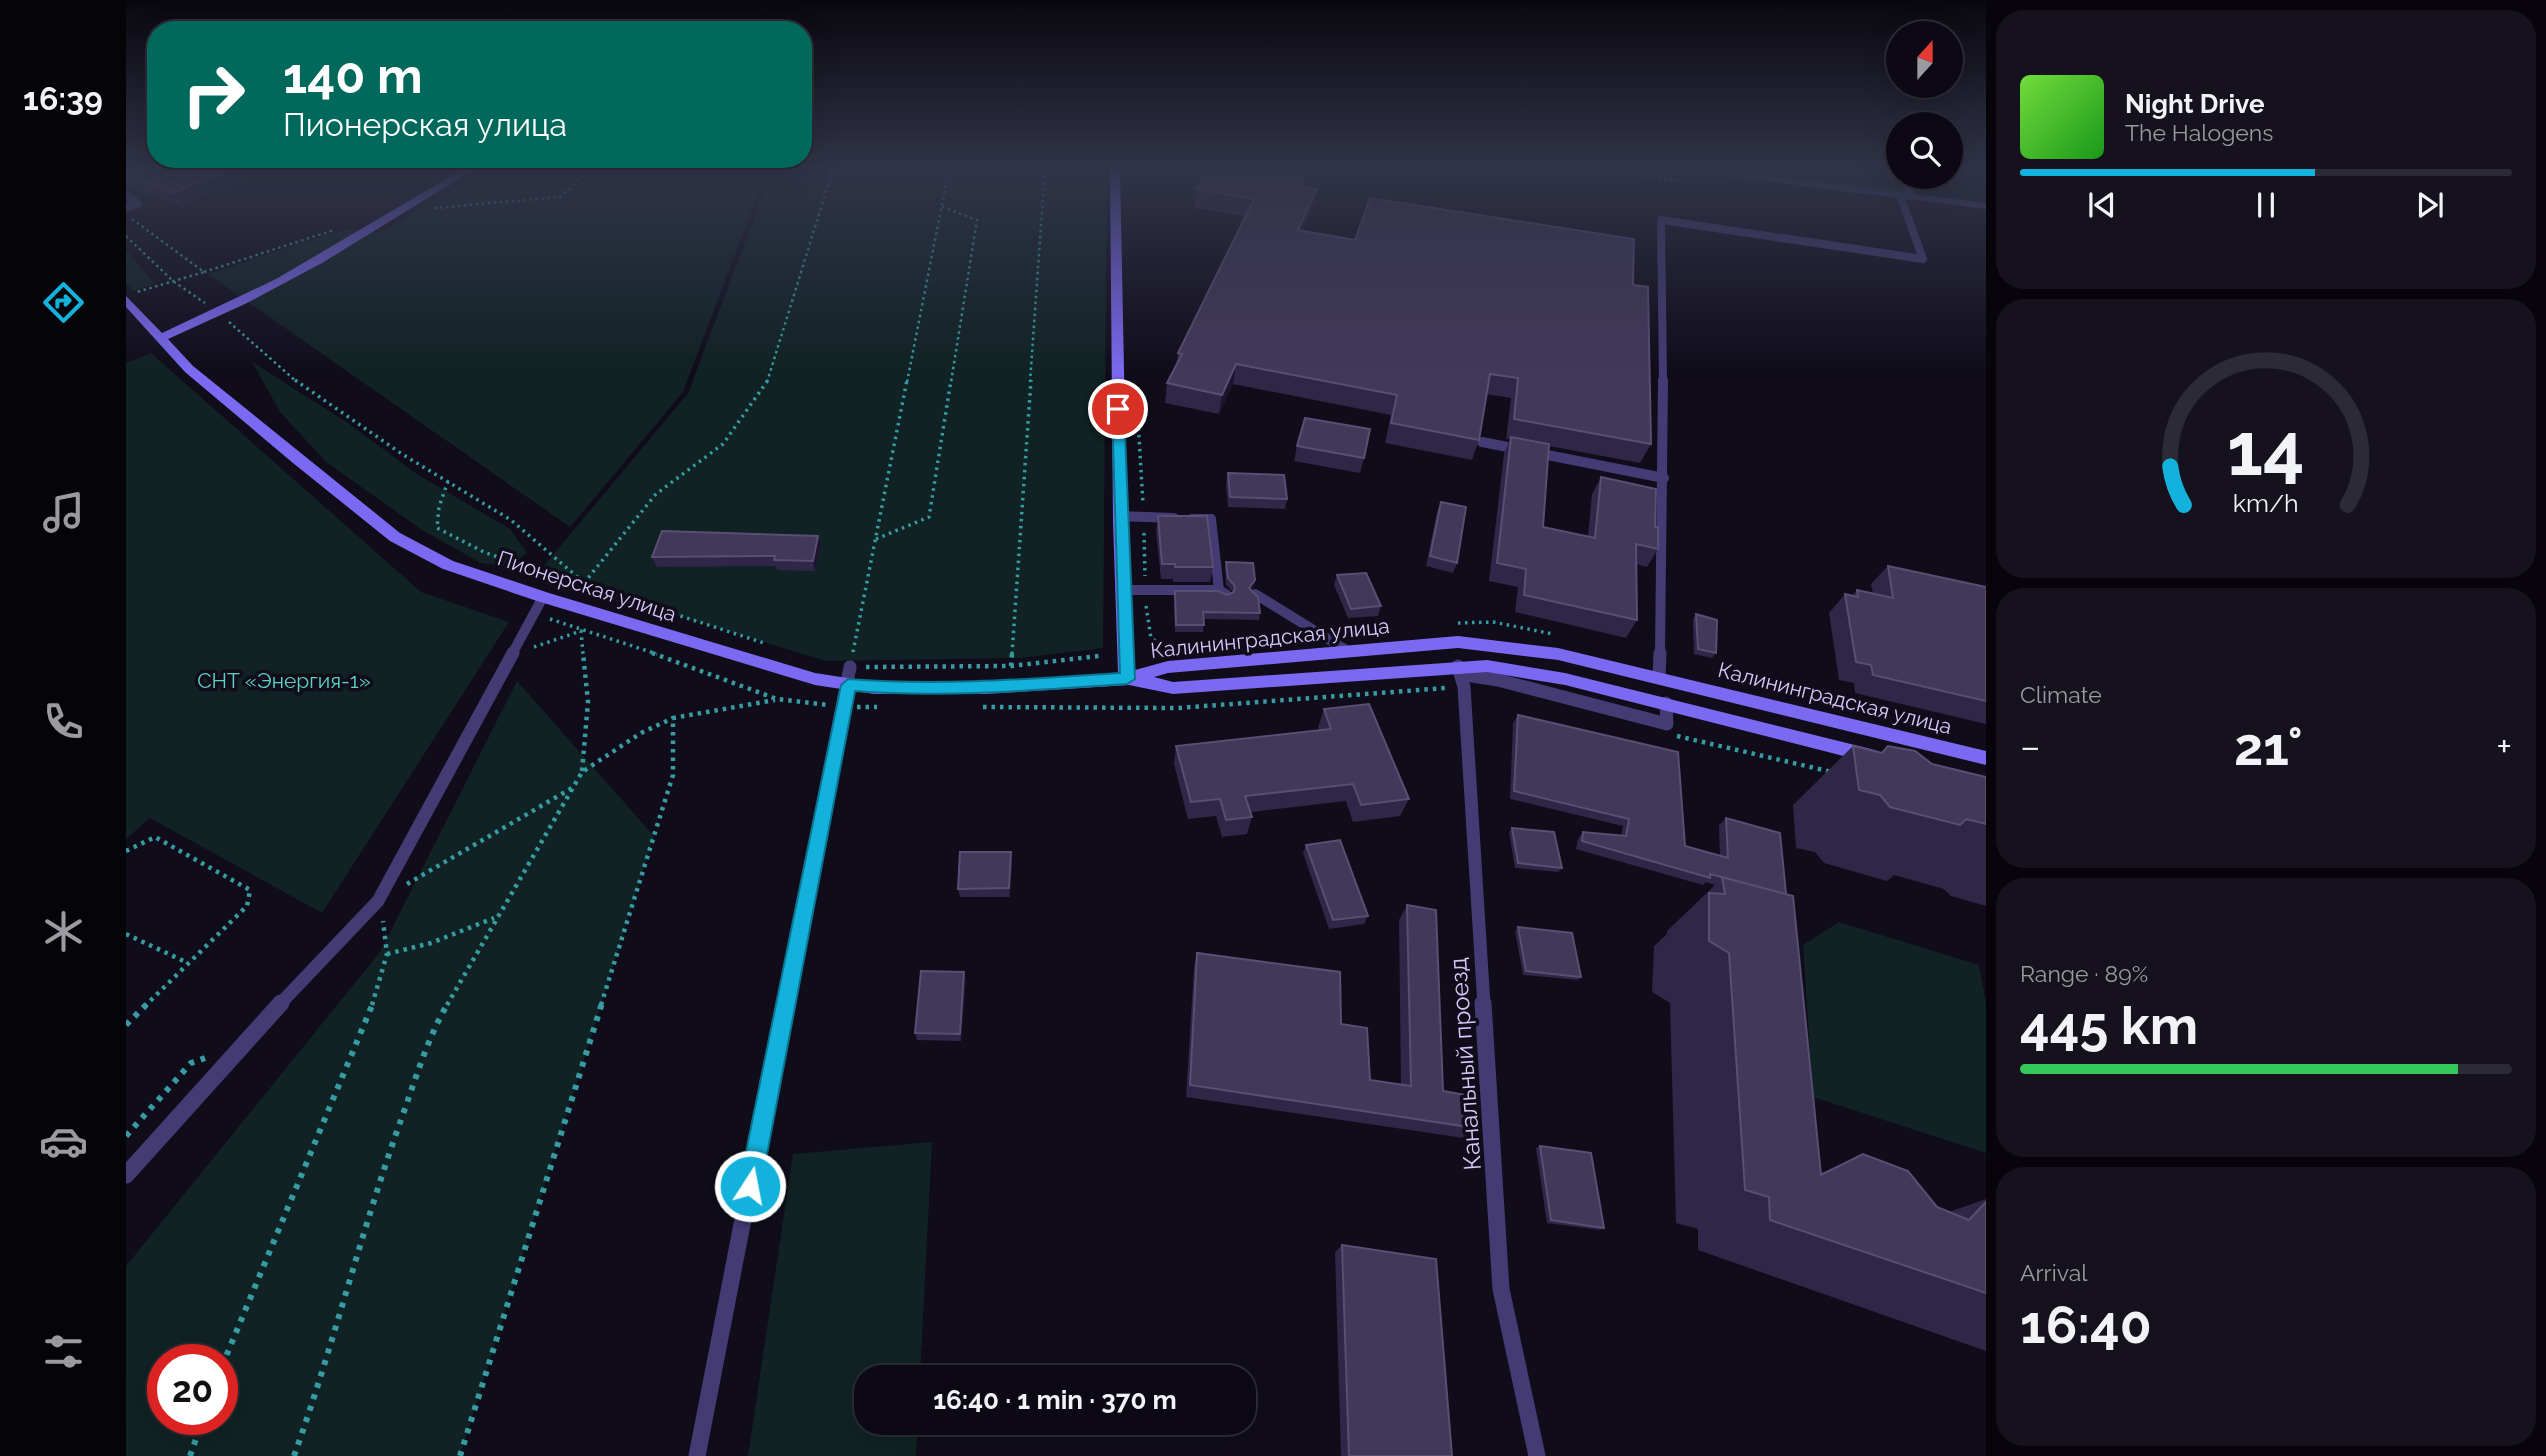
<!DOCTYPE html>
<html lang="en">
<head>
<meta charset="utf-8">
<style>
  :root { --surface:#0c0914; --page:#15121d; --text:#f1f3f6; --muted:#9a9aa0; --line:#2c2a34; --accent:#13b2dd }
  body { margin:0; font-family:Raleway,sans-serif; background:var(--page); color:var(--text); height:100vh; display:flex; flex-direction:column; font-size:26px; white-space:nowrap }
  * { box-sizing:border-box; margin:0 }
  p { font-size:23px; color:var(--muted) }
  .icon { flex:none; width:38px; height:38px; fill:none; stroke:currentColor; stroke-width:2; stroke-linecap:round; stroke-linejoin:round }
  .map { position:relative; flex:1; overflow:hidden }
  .sheet { display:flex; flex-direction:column; gap:10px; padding:10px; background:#07050b; width:560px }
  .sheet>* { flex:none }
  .guide { position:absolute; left:21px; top:21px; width:665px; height:147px; border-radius:28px; box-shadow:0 7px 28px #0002,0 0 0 2px var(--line); background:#00695c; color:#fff; overflow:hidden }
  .needle { width:46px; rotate:21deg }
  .buttons { position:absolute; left:1760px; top:21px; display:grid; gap:14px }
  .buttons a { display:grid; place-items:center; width:77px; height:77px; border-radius:50%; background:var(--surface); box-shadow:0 7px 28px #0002,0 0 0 2px var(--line); font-size:35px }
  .speed { position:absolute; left:21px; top:1344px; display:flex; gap:14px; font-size:35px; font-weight:700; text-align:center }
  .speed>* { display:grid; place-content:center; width:91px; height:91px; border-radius:50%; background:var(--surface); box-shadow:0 7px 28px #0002,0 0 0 2px var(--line); line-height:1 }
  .speed .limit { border:10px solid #d22; background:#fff; color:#111 }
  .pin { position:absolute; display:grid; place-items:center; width:60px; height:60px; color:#fff; margin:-30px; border:4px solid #fff; border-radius:50%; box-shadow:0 2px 7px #0007 }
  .me { position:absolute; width:77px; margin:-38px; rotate:11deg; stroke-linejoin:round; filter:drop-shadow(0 0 5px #0008) }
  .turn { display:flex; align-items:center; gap:24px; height:147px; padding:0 21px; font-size:32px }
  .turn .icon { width:91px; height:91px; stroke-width:2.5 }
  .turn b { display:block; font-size:49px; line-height:60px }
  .big { font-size:52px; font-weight:700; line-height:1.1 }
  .sheet .tile { flex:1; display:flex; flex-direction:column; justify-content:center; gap:10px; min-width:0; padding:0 24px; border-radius:28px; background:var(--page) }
  .sheet .dial { align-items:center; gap:0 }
  .dial svg { height:182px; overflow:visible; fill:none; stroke:var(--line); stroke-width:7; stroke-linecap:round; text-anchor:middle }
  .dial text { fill:var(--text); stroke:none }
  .song { display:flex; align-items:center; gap:21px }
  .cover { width:84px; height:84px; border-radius:10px; background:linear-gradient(135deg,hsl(100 70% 55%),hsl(120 70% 35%)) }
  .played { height:7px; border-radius:4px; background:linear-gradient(90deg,var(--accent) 60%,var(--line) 60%) }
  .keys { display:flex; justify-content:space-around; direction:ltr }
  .heat { display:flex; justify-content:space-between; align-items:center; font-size:38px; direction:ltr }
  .charge { height:10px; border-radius:5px; background:linear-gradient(90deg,#34c759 89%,var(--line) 0) }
  .trip { position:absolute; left:728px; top:1365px; width:402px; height:70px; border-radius:28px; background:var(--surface); box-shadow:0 7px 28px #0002,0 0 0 2px var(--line); font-weight:700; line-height:70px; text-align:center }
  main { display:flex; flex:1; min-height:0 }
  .menu { display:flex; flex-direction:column; width:126px; justify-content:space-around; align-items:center; background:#050408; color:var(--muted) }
  .menu .icon { width:49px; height:49px }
  .menu .selected { color:var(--accent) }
  .menu b { font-size:32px; color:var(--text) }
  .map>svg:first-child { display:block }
  .green { fill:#102223; fill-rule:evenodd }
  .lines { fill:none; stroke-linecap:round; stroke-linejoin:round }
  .path-far3 { stroke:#369ca2; stroke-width:2.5; stroke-dasharray:2.5 3.5; stroke-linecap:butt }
  .path-far2 { stroke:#369ca2; stroke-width:3.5; stroke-dasharray:2.5 4.5; stroke-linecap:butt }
  .path-far1 { stroke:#369ca2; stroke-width:4.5; stroke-dasharray:3.5 5; stroke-linecap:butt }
  .path { stroke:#369ca2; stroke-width:6; stroke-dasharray:5 7; stroke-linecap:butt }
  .lane-far3 { stroke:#443b75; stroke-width:8 }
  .lane-far2 { stroke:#443b75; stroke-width:10 }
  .lane-far1 { stroke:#443b75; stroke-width:13 }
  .lane { stroke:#443b75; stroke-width:17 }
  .street { fill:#443b75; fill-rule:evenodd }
  .secondary { fill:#7c69f2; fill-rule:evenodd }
  .wall { fill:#302647 }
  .shaded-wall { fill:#1c142d }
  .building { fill:#42385a; stroke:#594e73; stroke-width:2 }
  .route { fill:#13b2dd; stroke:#0c7490; stroke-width:2 }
  .labels { text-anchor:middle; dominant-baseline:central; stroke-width:7; stroke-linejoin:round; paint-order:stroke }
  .street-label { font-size:21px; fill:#d5c9fa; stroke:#100c1a }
  .park-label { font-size:21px; fill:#5dd2c2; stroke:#100c1a }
  .near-street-label { font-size:24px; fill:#d5c9fa; stroke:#100c1a }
</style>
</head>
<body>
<main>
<nav class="menu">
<b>16:39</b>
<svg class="icon selected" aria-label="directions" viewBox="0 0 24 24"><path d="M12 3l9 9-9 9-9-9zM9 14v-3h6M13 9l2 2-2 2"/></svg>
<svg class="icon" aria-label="music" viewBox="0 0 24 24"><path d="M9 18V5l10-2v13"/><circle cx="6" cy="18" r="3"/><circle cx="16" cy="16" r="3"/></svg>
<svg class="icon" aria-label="phone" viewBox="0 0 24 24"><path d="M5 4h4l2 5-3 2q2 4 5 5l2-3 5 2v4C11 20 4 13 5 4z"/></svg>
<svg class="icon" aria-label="climate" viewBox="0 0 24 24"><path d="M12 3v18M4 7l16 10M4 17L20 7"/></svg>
<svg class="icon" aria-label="car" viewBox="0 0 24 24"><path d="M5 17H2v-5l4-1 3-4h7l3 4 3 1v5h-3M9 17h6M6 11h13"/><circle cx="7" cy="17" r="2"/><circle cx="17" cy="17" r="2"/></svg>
<svg class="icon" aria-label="filters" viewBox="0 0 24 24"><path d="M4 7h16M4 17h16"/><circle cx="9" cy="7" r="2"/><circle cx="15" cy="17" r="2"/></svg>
</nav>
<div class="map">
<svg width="1860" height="1456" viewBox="0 0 1860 1456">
  <rect width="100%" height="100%" fill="#100c1a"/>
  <path class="green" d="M360,169H641L557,392L444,527L82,274L219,229L255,232Z
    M647,169H981L977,648L894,658L700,661L412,573L562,393Z
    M1590,169H1633L1778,188L1779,194Z
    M0,250L29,284L7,291L0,283Z
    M25,353L295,592L383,622L196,913L24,818L0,839V363Z
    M126,362L222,423L291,474L384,529L401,553L384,567L355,563L296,530L200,462L154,412Z
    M391,681L528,836L334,1456H0V1266L254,952ZM37,1360H96V1419H37Z
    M1713,922L1853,965L1860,1002V1153L1687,1097L1677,945Z
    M806,1142L794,1377H740V1423H792L790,1456H622L667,1154Z"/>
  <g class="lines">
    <path class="path-far3" d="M1467,169L1556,181
      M816,207L851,220L825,382
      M308,208L434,197L464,169
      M6,219L78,272L11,292
      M0,236L47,281L79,303
      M78,272L208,230
      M103,322L171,382
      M641,382L707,169
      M781,382L823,169
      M904,382L919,169"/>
    <path class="path-far2" d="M169,380L276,454L385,520L456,581
      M1012,421L1017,503
      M322,481L313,507L311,528L360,553L641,644
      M1018,533L1019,576
      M750,539L803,517L825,380
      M458,583L530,494L597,444L642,380
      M1020,606L1025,638L1041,649
      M424,619L531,654
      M1332,623L1367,622L1427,634
      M408,647L455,631L457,654
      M727,652L781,380
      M886,654L905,380"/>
    <path class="path-far1" d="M526,653L651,699L702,705
      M885,666L886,653
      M740,667L885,666L973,656
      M731,707H751
      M857,707L1052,708L1320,688
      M1551,736L1706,772
      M456,771L462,702L457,653
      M0,851L29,837L124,890L121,906L20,1005
      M281,884L446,788
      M0,934L62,963
      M261,954L305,943L368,918
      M246,1005L261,954L257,921
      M321,1005L456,772L515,733L547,718
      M475,1005L547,775V718L649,700"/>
    <path class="path" d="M0,1025L22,1003
      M0,1136L65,1063L79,1058
      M96,1366L247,1003
      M64,1456L77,1419
      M168,1456C208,1344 236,1228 276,1117C290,1078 301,1039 322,1003
      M334,1456L476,1003"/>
    <path class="lane-far3" d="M1779,177L1785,197
      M0,195L12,204L0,208
      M1537,382L1535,220L1797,259L1774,195"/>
    <path class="lane-far2" d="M1356,442L1538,478
      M993,516L1048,518
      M1066,519H1085L1093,590L1100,594
      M998,590H1093
      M1129,594L1220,650
      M386,654L417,597
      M1534,654L1537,380"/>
    <path class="lane-far1" d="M1332,666L1338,687L1358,1005
      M1334,674L1372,680L1541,724L1540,703
      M1533,678L1534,653
      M153,1005L252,901L387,653
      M658,1005L724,667"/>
    <path class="lane" d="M1357,1003L1375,1289L1411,1456
      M0,1175L155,1003
      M571,1456L659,1003"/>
    <path class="street" d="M1560,169H1588L1860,203V209L1565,172Z"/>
    <path class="secondary" d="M337,169H349L196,263L119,304L42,339L67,366L274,533L327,561L423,593L689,673L748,682H859L992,673L987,521L984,169H994L1001,521L1009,670L1042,661L1332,636L1432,648L1860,751V765L1432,660L1332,648L1042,673L1028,677L1047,682L1361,660L1439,673L1745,749L1751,751L1754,756L1751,761L1745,763L1439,685L1361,672L1047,694L1003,685L859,694H748L689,685L411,601L317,569L264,541L167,463L59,372L0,307V296L36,333L150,279Z"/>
  </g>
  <path class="wall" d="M0,169H128L130,173L57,206L0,186Z
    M1071,169H1187L1178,187L1191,189L1188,208L1177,231L1507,285L1525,444L1514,463L1423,446L1417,527L1462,536L1466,494L1475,477L1529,527L1532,549L1521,567L1510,564L1511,620L1500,638L1389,612L1392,587L1363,581L1378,454L1384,439H1380L1385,398L1360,394L1353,440L1346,460L1259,443L1265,415L1107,384L1093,414L1039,403L1041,383L1051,363L1052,353L1119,216L1068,208L1070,189L1077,177L1070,176Z
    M1825,169H1857L1854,173Z
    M1171,446L1238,458L1234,473L1168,461Z
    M1102,473L1161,499L1159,509L1102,507L1100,483Z
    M1315,502L1331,563L1327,573L1300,566L1311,512Z
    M1032,516L1087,567L1084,582H1047V579H1035L1030,531Z
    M695,546L689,571L651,570L650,566L531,567L526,557Z
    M1100,562L1129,580L1128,586L1125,590L1134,613L1133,620L1078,619L1077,632H1049L1048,598L1049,591L1101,595L1107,592L1100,585L1099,569Z
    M1762,566L1860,587V724L1729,693L1728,683L1713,680L1703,613L1719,594L1726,596L1731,590L1747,593L1745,584Z
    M1211,575L1255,606L1252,616L1222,618L1208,585Z
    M1570,614L1590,653L1586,658L1568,654L1567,619Z
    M1198,709L1283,799L1274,816L1227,822L1220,801L1125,812L1126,817L1121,834L1096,837L1090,816L1062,819L1048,764L1050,746L1193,730L1192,727Z
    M1392,715L1559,846L1594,856L1593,825L1600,818L1660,894L1695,1173L1737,1154L1811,1207L1823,1212L1860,1199V1351L1572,1250V1229L1550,1223L1544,1003L1526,992L1528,946L1541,934V931L1589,885L1580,882L1577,885L1450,849L1452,839L1457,832L1495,836L1497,826L1384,799L1387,723Z
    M1727,746L1755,753L1762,746L1806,764L1860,777V906L1825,896L1818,889L1768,875L1761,881L1698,863L1689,852L1670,848L1667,805Z
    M1386,828L1436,868L1432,872L1389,868L1383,832Z
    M1180,845L1242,916L1238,924L1203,929L1177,853Z
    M886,860L884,897H834L832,889Z
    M1281,905L1317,1091L1349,1128L1338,1138L1060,1097L1068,967L1071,953L1244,1080L1275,1085L1273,920Z
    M1392,927L1455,977L1452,980L1397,975L1389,931Z
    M838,972L840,980L835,1041L791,1040L789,1033Z
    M1414,1146L1478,1228L1474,1230L1421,1223L1410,1148Z
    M1216,1245L1326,1456H1215L1209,1252Z"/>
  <path class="shaded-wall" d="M105,169H128L130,173L57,206L48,193Z
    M1182,169H1187L1169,205L1173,186Z
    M1191,189L1188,208L1168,249L1172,230Z
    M1110,364L1107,384L1093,414L1096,395Z
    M692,536L695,546L689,571L687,561Z
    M1129,580L1128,586L1121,594L1123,588Z
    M885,852L886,860L884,897L883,888Z
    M838,972L840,980L835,1041L834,1034Z"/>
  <path class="building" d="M0,169H105L48,193L0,176Z
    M1083,169H1182L1173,186L1191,189L1172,230L1229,240L1244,198L1508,239L1507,285L1522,287L1525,444L1388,419L1392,378L1364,374L1353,440L1265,423L1271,395L1110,364L1096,395L1041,383L1056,354L1052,353L1128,199L1070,189Z
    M1179,418L1244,429L1238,458L1171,446Z
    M1385,437L1423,444L1417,527L1469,538L1475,477L1530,489L1529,527H1532V549L1510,544L1511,620L1398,595L1400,569L1371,563Z
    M1102,473L1158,475L1161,499L1104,497Z
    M1315,502L1340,507L1331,563L1304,556Z
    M1032,516H1081L1087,567H1049V564H1036Z
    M536,531L692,536L687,561L648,560L649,556L526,557Z
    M1100,562L1127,563L1129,580L1123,588L1132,597L1134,613L1077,612L1078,625H1050L1049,591H1092L1101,595L1108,592L1109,586L1102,578Z
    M1762,566L1860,587V701L1747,675L1745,665L1730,662L1719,594L1732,597L1731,590L1767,598Z
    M1240,573L1255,606L1225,609L1211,575Z
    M1570,614L1591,620L1590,653L1572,649Z
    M1243,704L1283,799L1235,805L1227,784L1119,796L1126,817L1100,820L1094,799L1065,802L1050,746L1205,729L1198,709Z
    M1392,715L1552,752L1559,846L1602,858L1600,818L1654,833L1660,894L1584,874V878L1456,841L1457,832L1500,836L1503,819L1388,791Z
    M1727,746L1756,753L1762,746L1789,751L1806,764L1860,777V824L1840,819L1834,825L1764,807L1754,795L1733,790Z
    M1386,828L1428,832L1436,868L1392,863Z
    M1214,840L1242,916L1207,920L1180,845Z
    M834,852H885L883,888L832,889Z
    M1596,877L1667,896L1695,1175L1737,1154L1782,1171L1811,1207L1843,1220L1860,1202V1293L1644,1220L1643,1197L1619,1190L1603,953L1583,941V893L1599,894Z
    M1281,905L1310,910L1317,1091L1346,1096L1349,1128L1064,1085L1071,953L1214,972L1215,1024L1241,1028L1244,1080L1285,1086Z
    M1392,927L1446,933L1455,977L1400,971Z
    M795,971L838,972L834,1034L789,1033Z
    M1414,1146L1465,1153L1478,1228L1425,1220Z
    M1216,1245L1310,1259L1326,1456H1223Z"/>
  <linearGradient id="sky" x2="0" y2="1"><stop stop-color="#09070e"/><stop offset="0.45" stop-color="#313449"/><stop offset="1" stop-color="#313449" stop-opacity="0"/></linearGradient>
  <rect width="1860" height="373" fill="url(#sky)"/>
  <path class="route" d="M992,406L998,409L1009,679L1001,684C911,690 820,698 729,691L635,1186L632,1194L624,1197L617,1194L613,1186L715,685L722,679C813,686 903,679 994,673L986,409Z"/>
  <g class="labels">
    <g class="street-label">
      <text transform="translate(461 586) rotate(18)">Пионерская улица</text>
      <text transform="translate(1144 638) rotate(-6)">Калининградская улица</text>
      <text transform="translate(1709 698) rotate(14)">Калининградская улица</text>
    </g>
    <g class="park-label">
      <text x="158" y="680">СНТ «Энергия-1»</text>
    </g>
    <g class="near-street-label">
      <text transform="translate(1339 1064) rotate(-94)">Канальный проезд</text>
    </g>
  </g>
</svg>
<div class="buttons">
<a><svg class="needle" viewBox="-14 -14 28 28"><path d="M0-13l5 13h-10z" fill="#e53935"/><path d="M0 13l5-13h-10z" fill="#9a9aa0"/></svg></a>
<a><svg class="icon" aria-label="search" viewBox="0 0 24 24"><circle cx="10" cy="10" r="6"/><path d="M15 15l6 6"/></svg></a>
</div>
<div class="speed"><div class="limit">20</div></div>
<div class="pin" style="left:992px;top:409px;background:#d93025"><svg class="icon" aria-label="arrive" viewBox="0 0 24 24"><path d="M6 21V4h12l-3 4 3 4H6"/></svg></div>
<svg class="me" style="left:624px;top:1186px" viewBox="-20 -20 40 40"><circle r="17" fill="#13b2dd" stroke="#fff" stroke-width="3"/><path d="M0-11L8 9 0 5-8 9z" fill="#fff"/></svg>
<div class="trip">16:40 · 1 min · 370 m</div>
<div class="guide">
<div class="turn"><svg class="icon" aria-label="right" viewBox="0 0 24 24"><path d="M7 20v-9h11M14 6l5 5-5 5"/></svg><div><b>140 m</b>Пионерская улица</div></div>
</div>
</div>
<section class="sheet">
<div class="tile">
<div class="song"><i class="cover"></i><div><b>Night Drive</b><p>The Halogens</p></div></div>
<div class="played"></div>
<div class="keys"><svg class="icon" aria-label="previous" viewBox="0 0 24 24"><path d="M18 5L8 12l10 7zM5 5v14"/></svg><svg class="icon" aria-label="pause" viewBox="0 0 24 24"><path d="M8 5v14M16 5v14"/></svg><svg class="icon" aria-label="next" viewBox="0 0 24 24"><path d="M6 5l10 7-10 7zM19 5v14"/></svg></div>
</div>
<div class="tile dial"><svg viewBox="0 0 100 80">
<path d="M14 69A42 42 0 1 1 86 69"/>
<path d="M14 69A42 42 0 0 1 8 52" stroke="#13b2dd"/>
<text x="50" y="56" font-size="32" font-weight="700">14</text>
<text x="50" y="72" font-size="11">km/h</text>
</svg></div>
<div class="tile"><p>Climate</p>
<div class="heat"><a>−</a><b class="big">21°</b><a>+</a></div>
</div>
<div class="tile"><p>Range · 89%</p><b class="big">445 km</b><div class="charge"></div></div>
<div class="tile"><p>Arrival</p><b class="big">16:40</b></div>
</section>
</main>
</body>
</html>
